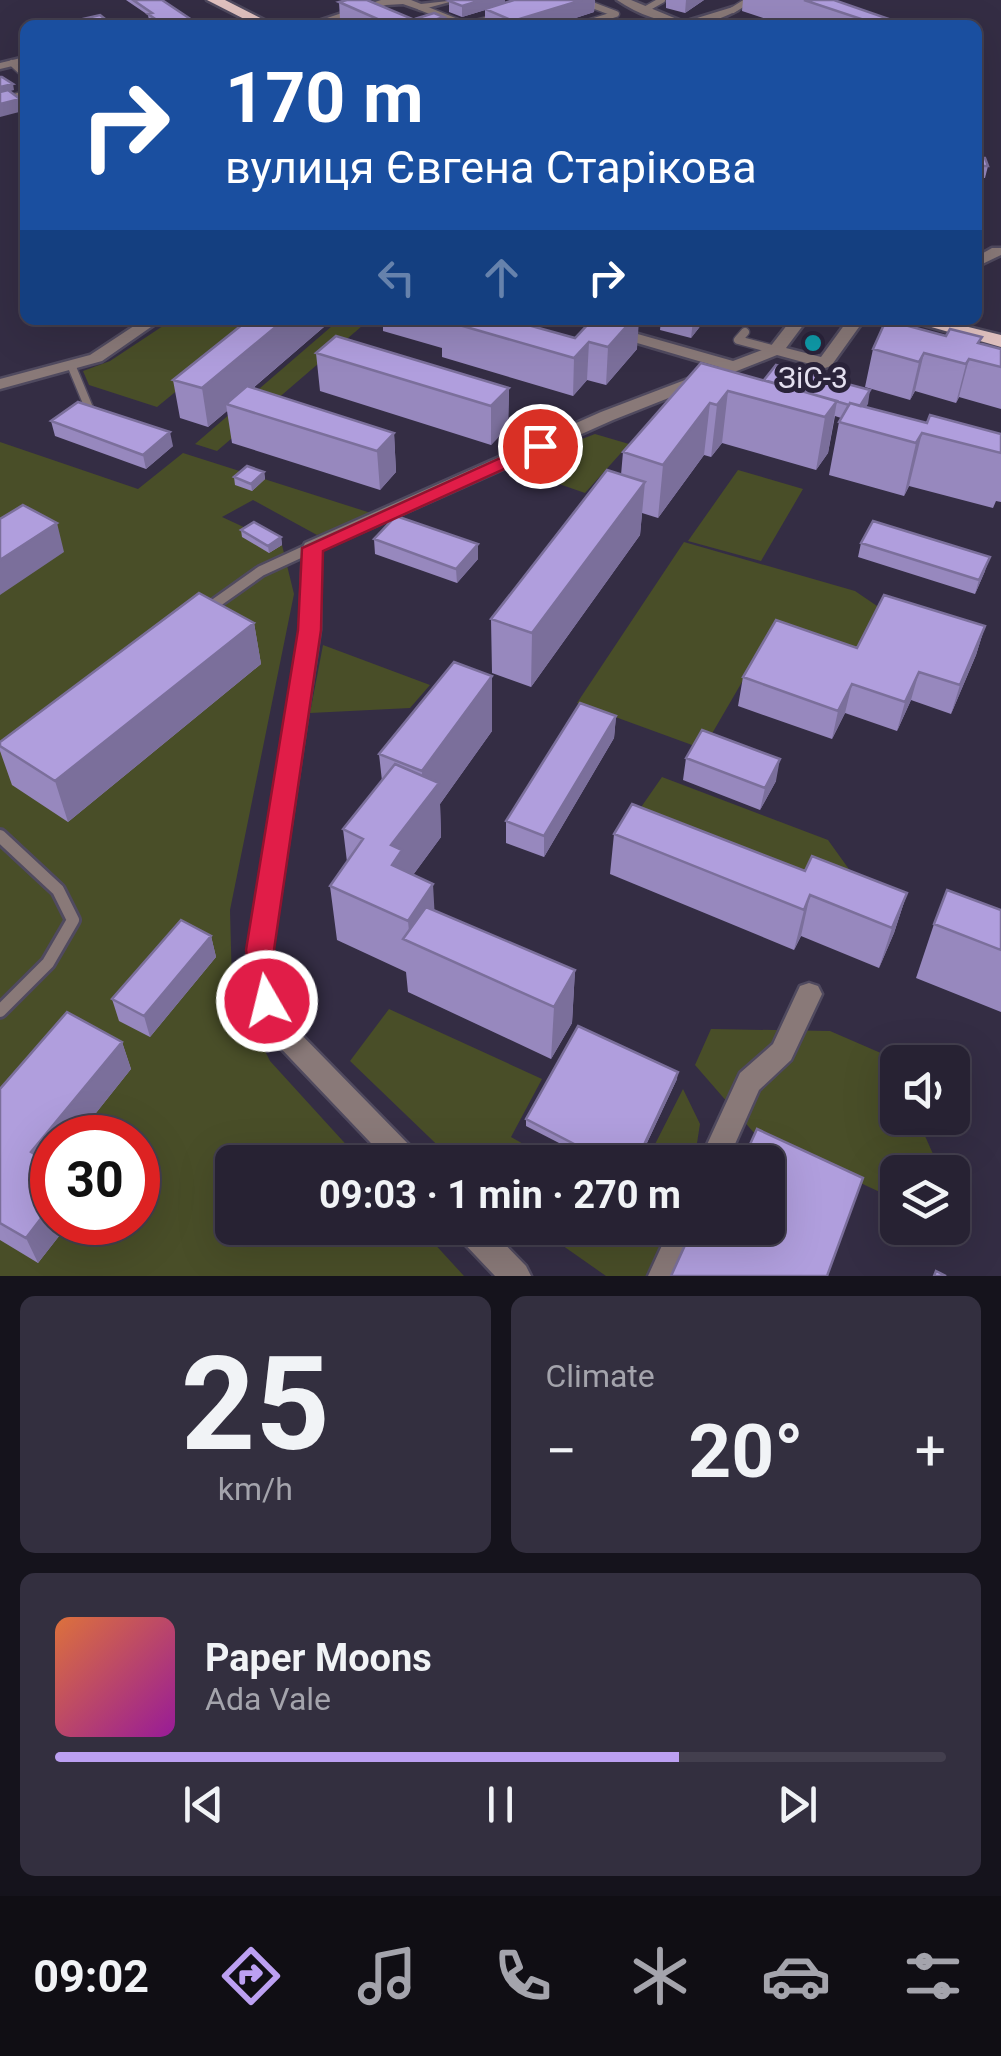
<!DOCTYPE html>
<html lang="en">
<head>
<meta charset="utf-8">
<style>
  :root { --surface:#272233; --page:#332f3f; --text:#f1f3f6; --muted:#a4a4ac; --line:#433f4e; --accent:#bca0f2 }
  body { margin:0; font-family:Roboto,sans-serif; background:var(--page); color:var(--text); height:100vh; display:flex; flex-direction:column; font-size:38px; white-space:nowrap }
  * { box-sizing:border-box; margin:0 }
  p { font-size:32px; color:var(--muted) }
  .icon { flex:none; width:55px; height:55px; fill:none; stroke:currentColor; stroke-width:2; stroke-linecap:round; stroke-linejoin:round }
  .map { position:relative; height:1276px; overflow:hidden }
  .sheet { display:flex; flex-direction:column; gap:20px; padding:20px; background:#15131c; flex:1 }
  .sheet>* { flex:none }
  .banner { position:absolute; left:20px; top:20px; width:962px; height:305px; border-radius:15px; box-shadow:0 10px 40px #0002,0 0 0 2px var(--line); background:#1a4fa0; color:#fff; overflow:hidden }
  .buttons { position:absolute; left:880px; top:1045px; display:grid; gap:20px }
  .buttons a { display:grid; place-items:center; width:90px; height:90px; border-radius:15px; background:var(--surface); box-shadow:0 10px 40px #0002,0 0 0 2px var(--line); font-size:50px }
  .speed { position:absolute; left:30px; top:1115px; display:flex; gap:20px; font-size:50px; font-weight:700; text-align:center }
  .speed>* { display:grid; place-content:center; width:130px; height:130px; border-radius:50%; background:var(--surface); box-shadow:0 10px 40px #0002,0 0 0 2px var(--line); line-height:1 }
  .speed .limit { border:15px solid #d22; background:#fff; color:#111 }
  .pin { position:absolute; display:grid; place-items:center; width:85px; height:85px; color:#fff; margin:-42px; border:5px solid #fff; border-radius:50%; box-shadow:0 2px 10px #0007 }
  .me { position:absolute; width:110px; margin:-55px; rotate:352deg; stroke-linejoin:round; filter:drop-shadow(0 0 8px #0008) }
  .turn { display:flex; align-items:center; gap:35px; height:210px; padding:0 40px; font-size:45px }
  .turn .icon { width:130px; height:130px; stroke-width:2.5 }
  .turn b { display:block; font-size:70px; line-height:85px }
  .lanes { display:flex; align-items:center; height:95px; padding:0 40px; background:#0003; justify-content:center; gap:50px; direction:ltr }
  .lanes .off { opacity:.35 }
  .big { font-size:75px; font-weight:700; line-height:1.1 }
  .sheet .tile { flex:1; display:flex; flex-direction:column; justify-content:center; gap:15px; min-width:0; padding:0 35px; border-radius:15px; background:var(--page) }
  .sheet .dial { align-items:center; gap:0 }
  .dial b { font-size:130px; line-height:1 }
  .song { display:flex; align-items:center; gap:30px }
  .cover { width:120px; height:120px; border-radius:15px; background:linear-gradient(135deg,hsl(20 70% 55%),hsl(300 70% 35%)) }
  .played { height:10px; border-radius:5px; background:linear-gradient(90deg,var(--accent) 70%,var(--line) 70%) }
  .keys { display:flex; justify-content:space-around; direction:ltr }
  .heat { display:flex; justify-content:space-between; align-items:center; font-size:55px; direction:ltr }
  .sheet .tiles { flex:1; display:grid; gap:20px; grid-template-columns:1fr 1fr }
  .tile:last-child { grid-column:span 2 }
  .trip { position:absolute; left:215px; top:1145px; width:570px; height:100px; border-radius:15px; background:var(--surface); box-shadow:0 10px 40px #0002,0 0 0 2px var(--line); font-weight:700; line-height:100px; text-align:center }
  .tabs { display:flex; height:160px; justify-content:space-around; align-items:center; background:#100e14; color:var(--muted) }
  .tabs .icon { width:70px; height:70px }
  .tabs .current { color:var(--accent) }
  .tabs b { font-size:45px; color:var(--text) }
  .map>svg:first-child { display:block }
  .green { fill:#494e28; fill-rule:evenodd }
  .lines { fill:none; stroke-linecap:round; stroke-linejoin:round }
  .lane-far3-casing { stroke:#504a5f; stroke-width:9 }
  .lane-far2-casing { stroke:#504a5f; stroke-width:11 }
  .lane-far1-casing { stroke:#504a5f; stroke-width:15 }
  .lane-casing { stroke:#504a5f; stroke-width:18 }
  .street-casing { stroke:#504a5f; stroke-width:5 }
  .primary-casing { stroke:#504a5f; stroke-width:5 }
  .lane-far3 { stroke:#897978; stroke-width:6 }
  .lane-far2 { stroke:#897978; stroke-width:8 }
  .lane-far1 { stroke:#897978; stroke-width:10 }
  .lane { stroke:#897978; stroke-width:12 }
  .street { fill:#897978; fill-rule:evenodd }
  .primary { fill:#e0c1bf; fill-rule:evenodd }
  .wall { fill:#9788be }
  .shaded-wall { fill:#7b6f9b }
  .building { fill:#b09edd; stroke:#7b6f9b; stroke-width:2.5 }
  .route { fill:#e11d48; stroke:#92132f; stroke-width:2.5 }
  .culture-dot { fill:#0f9aa8; stroke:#2a233a; stroke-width:4 }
  .labels { text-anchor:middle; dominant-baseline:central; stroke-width:10; stroke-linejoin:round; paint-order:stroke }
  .far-poi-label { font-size:30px; fill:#e4e0ef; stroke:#2a233a }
</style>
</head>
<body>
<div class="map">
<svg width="1001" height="1276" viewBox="0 0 1001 1276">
  <rect width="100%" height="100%" fill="#342d44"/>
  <path class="green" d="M172,320H263L157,407L89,385L83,371L110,361Z
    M339,320L362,326L217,451L195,444Z
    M595,434L629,444L585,493L519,470L517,464Z
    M0,442L138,489L183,453L374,514L317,535L253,500L222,517L282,545L294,594L230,910L232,985L270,1061L362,1162H232V1228H420L464,1276H0ZM52,1138H138V1222H52Z
    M738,470L803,489L761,561L688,541Z
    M684,542L855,591L880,608L850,666L767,639L703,749L577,703Z
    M323,645L430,685L410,708L310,713Z
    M662,777L828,840L889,925L621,836Z
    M389,1009L542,1079L511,1137L555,1162H455L350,1061Z
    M711,1029L830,1031L890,1057L897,1074L898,1118H917L941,1172H898L897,1200L755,1134L695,1065Z
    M683,1089L700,1124L694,1162H646Z
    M523,1228H669L646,1276H606L539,1229L532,1237Z"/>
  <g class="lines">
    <defs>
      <path id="lane-far3" d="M579,0L616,14L581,25
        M420,7L465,25
        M646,9L662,0
        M733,10L749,0
        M467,25L495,18
        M12,63L25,75
        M0,101L25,94"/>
      <path id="lane-far2" d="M745,332L738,340L776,350
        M72,367L89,408"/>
      <path id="lane-far1" d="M206,610L261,571L311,548"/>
      <path id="lane" d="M0,836L58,890L73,920L48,963L0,1011"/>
      <path id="street" d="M381,0H411L421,4L457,0L420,10L403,4L386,5L322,25H306Z
        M617,0H631L684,22L733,7L738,10C698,33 654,25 617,0Z
        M25,57V63L0,69V63Z
        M992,248H1001V255L978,266V256Z
        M143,320H161L102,361L0,389V379L90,355Z
        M791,320H807L786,348L821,357L848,320H864L831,366L825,368L777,355L613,420L321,550L320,630L272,950L280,1001L289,1022L417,1153L421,1162H389L271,1038L254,1001L248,950L300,630L303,547L305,543L601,412L719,367L610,335V329H620L733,361L770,347Z
        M809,983L818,986L822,994L791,1060L759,1090L727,1162H699L740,1073L773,1044L800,986Z
        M455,1228H489L526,1266L531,1276H495L459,1238Z
        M670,1228H699L678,1276H648Z"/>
      <path id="primary" d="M207,0H225L274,25H256Z
        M907,320H940L1001,335V347Z"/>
    </defs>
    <use href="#lane-far3" class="lane-far3-casing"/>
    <use href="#lane-far2" class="lane-far2-casing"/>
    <use href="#lane-far1" class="lane-far1-casing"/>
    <use href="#lane" class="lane-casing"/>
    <use href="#street" class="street-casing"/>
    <use href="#primary" class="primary-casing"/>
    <use href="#lane-far3" class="lane-far3"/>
    <use href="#lane-far2" class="lane-far2"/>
    <use href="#lane-far1" class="lane-far1"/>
    <use href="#lane" class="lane"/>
    <use href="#street" class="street"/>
    <use href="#primary" class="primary"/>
  </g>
  <path class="wall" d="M126,0H162L199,25H156L149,20L148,15Z
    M514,0H595L594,12L554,25H485V10L462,17L449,12V1L505,3Z
    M666,0H704L685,13L666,8Z
    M743,0H834L888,25H784L742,11Z
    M339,2L415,25H354L340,19Z
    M444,17V22L436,25L418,24V18Z
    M978,158L988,166L985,178H978Z
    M248,320H332L253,388L394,433L396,472L380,490L232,443L227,411L208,427L180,418L173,380Z
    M383,320H510L575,338L637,349L606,385L587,380L573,396L442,357V348L383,331Z
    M661,320H705L691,338L660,330Z
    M980,344L1001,349V409L959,397L956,403L915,391L910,400L865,387L873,349Z
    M316,353L509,388L508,427L491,445L320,391Z
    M701,363L764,380L870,390L865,407L927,423L1001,434V502L996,501L993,508L909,486L904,496L829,475L839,422L841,418L835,416L828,453L816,470L722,443L711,457L704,455L658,518L642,513L640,535L531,687L492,673L491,619L621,475L623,452Z
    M51,421L173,446L146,469L55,436Z
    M264,472L265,479L252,491L235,485L234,477Z
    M241,530L281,537L282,545L269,553L242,537Z
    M374,539L478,544V559L457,583L375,554Z
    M861,543L985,571L975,594L858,557Z
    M254,623L261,664L68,822L12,785L0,751V742Z
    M985,626L976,655L951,714L911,700L897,731L845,713L832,739L738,706L743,677L857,648Z
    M492,676V731L440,804L441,837L413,875L434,911L575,970L572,1023L551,1059L408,992L406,972L337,940L330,886L347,862L343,829L382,781L379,754Z
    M616,716L614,738L544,857L506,843V821Z
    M686,758L776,781L760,810L683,780Z
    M614,834L805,871L907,893L894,933L879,968L801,936L794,950L610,874Z
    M1001,910V1012L916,978L934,924Z
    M211,936L216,957L150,1037L119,1021L112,999Z
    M122,1042L131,1069L76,1138H52V1222H70L38,1263L0,1240V1089Z
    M677,1079L638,1162H596L526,1126V1119Z"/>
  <path class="shaded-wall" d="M482,0H505V4L462,17V6Z
    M582,0H595L594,12L554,25H513V21Z
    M686,0H704L685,13Z
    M444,17V22L436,25H428V22Z
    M889,19L888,25H876V24Z
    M13,84L14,90L0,94V87Z
    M20,99L23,111L0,117V104Z
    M284,320H332L232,406L226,404L227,411L208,427L202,388Z
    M632,320H639L637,349L606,385L608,347Z
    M693,320H705L691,338Z
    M589,342L587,380L573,396L574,358Z
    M924,353L915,391L910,400L919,362Z
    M969,359L959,397L956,403L966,364Z
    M509,388L508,427L491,445V406Z
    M870,390L868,404L856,422L859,408Z
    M728,391L722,443L711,457L717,405Z
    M837,401L828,453L816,470L825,417Z
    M710,403L704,455L658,518L663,465Z
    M170,432L173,446L146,469L143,455Z
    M394,433L396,472L380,490L377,451Z
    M922,433L909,486L904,496L916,443Z
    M264,472L265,479L252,491L251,484Z
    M645,482L640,535L531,687L532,633Z
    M57,523L64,552L0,595V560Z
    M281,537L282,545L269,553L268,546Z
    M478,544V559L457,583L456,569Z
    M990,557L985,571L975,594L979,580Z
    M254,623L261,664L68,822L55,781Z
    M985,626L976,655L951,714L960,685Z
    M919,672L911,700L897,731L905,702Z
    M492,676V731L440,804L441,837L405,886L398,917L391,845L423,803L422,771Z
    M852,684L845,713L832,739L838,711Z
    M616,716L614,738L544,857V836Z
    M780,759L776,781L760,810L765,788Z
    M433,884L436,938L410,942L408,921Z
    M907,893L894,933L879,968L892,928Z
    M810,895L801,936L794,950L804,910Z
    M211,936L216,957L150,1037L144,1016Z
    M575,970L572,1023L551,1059L554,1007Z
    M122,1042L131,1069L76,1138H52V1166L31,1152Z
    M678,1072L677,1079L638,1162H636Z
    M52,1204V1222H70L38,1263L26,1238Z"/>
  <path class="building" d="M133,0H162L198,24L164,25L148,14L152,13Z
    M347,0H367L415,20L400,25H391L339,2Z
    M453,0H482L462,6L449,1Z
    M514,0H582L513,21L485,9Z
    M804,0H834L889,19L876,24Z
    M434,13L444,17L428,22L418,18Z
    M100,15L109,22L94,25H85L78,20Z
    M56,21L60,25H37Z
    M0,77H2L13,84L0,87Z
    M8,90L20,99L0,104V92Z
    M978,158H985L988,166H978Z
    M248,320H284L202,388L173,380Z
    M442,320H510L575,338L592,320H632L608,347L589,342L574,358Z
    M886,320L946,336L950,329L982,337L978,343L1001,349V367L969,359L966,364L924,353L919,362L873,349Z
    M336,336L509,388L491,406L316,353Z
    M701,363L837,401L825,417L728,391L717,405L710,403L663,465L623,452Z
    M776,365L870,390L860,406L850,403L849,405L764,380Z
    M247,386L394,433L377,451L226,404Z
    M78,402L170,432L143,455L51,421Z
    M850,403L927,423L930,415L1001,434V453L922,433L916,443L839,422Z
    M247,466L264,472L251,484L234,477Z
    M607,470L645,482L532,633L491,619Z
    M23,505L57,523L0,560V519Z
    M396,516L478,544L456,569L374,539Z
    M873,521L990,557L979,580L861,543Z
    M254,522L281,537L268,546L241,530Z
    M199,593L254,623L55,781L0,746V742Z
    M884,595L985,626L960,685L919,672L905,702L852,684L838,711L743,677L776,620L857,648Z
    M454,662L492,676L422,771L379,754Z
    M580,703L616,716L544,836L506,821Z
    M702,730L780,759L765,788L686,758Z
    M395,764L439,783L391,845L402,850L392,865L433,884L408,921L330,886L363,839L343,829Z
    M632,804L805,871L812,856L907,893L892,928L810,895L804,910L614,834Z
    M947,890L1001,910V950L934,924Z
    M426,907L575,970L554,1007L403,939Z
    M181,920L211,936L144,1016L112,999Z
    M67,1012L122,1042L31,1152L52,1165V1204L26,1238L0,1223V1089Z
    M578,1026L678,1072L636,1162H609L526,1119Z
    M757,1129L863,1178L827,1276H671L691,1232L708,1240L714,1228H768V1162H742Z
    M936,1271L946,1276H934Z"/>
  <path class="route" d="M540,440L549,446L546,450L323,551L321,630L274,950L281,1001L277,1010L267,1013L257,1010L246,950L298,630L302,548Z"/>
  <circle class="culture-dot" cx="813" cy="343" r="10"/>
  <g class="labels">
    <g class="far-poi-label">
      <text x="813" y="377">ЗіС-3</text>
    </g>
  </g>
</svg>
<div class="buttons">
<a><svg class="icon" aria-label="sound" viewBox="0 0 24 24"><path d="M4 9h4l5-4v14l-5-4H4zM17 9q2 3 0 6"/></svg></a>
<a><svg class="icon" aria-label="layers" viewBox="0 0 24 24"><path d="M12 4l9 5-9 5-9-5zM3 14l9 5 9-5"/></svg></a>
</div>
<div class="speed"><div class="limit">30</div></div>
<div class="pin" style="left:540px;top:446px;background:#d93025"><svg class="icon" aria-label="arrive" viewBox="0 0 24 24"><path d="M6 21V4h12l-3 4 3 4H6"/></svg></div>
<svg class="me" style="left:267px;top:1001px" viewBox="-20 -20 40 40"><circle r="17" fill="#e11d48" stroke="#fff" stroke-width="3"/><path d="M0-11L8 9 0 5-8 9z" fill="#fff"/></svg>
<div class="trip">09:03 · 1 min · 270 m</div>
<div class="banner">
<div class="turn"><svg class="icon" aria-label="right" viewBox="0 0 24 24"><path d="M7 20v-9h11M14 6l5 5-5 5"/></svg><div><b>170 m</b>вулиця Євгена Старікова</div></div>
<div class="lanes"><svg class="icon off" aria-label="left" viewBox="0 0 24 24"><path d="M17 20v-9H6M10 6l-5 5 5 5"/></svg><svg class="icon off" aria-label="ahead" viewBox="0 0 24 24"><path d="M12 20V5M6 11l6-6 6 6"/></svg><svg class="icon" aria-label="right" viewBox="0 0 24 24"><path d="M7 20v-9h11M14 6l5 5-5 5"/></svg></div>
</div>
</div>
<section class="sheet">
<div class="tiles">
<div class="tile dial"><b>25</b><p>km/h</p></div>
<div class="tile"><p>Climate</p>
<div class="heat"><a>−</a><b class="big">20°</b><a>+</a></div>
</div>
<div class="tile">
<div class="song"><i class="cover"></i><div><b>Paper Moons</b><p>Ada Vale</p></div></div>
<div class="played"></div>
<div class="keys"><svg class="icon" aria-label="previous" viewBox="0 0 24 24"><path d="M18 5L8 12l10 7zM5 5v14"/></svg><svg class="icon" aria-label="pause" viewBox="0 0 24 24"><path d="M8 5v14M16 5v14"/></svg><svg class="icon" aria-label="next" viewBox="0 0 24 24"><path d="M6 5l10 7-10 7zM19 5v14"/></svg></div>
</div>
</div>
</section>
<nav class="tabs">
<b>09:02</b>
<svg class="icon current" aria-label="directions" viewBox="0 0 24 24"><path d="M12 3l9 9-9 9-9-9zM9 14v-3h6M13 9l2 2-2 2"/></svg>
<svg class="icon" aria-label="music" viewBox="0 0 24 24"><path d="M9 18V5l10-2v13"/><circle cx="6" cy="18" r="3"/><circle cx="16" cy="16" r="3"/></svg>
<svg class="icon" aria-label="phone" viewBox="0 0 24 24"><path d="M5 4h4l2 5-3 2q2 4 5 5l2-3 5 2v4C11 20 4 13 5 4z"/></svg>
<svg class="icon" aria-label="climate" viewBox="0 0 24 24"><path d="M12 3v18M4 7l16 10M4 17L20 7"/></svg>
<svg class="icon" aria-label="car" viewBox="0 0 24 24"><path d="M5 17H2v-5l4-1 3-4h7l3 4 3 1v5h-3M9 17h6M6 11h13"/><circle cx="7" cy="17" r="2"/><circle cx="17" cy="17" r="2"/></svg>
<svg class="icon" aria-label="filters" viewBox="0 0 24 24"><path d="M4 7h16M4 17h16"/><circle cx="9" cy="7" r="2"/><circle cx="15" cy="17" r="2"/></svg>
</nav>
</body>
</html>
